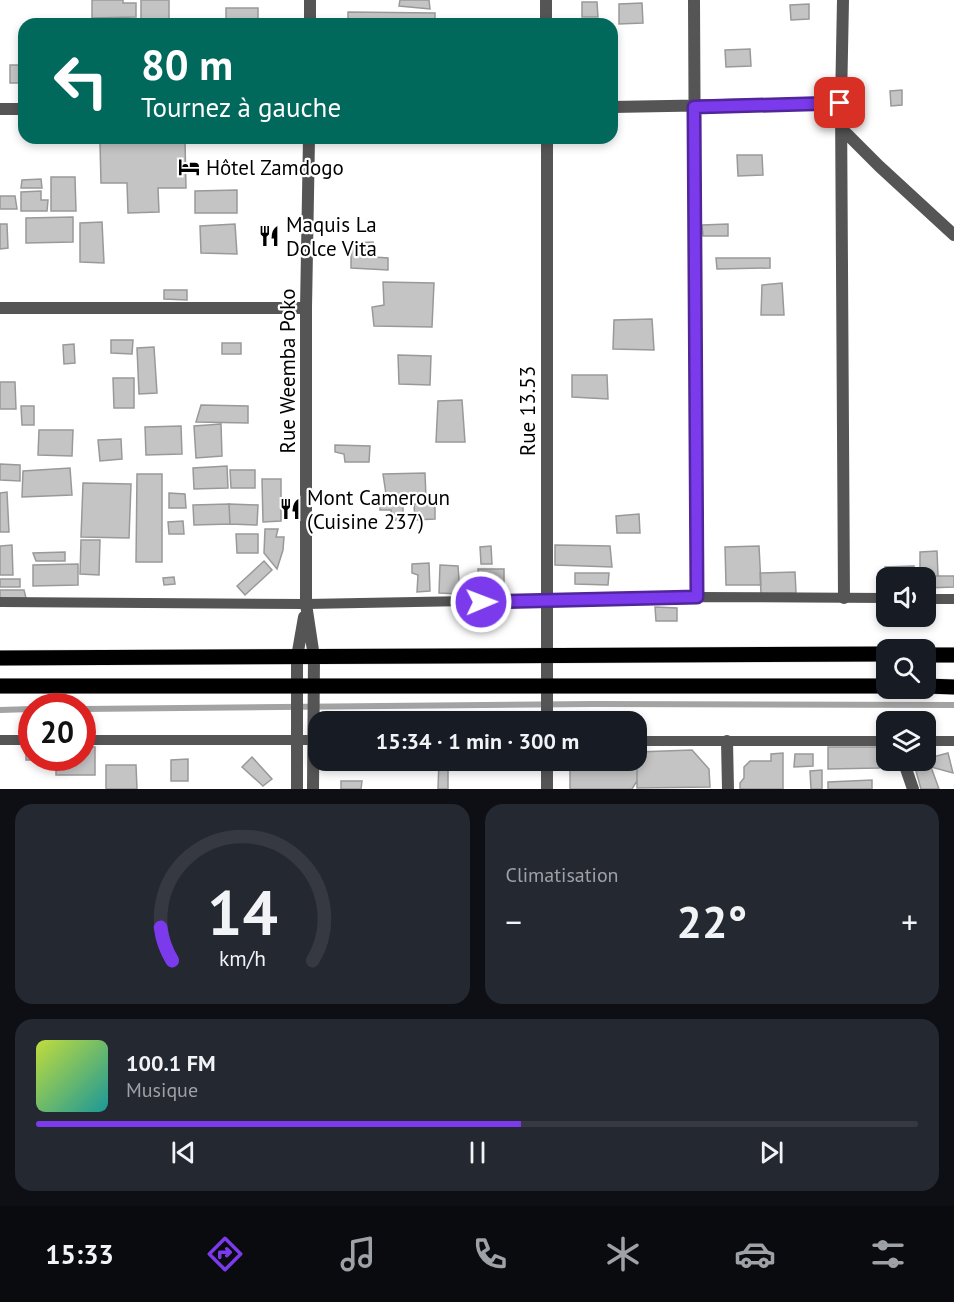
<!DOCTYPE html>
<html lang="fr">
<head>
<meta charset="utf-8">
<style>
  :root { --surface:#171b24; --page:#242831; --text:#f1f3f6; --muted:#9ea1a6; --line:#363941; --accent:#7c3aed }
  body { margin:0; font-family:"PT Sans",sans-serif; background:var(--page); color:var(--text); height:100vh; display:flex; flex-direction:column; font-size:22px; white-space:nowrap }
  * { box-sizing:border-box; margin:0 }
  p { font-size:20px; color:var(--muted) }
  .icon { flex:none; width:33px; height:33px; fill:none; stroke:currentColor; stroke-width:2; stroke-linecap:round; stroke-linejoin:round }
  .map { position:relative; height:789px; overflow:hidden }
  .side { display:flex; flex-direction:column; gap:15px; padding:15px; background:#0d0f14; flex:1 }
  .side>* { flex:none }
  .top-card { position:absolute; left:18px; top:18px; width:600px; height:126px; border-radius:18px; box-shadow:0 3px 9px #0003; background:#00695c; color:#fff; overflow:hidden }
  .buttons { position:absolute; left:876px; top:567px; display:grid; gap:12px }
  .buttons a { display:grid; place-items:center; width:60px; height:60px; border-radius:12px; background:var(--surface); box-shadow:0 3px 9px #0003; font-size:30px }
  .speed { position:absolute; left:18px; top:693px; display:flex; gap:12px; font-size:30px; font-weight:700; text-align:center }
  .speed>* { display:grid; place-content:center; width:78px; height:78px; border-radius:50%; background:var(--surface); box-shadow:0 3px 9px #0003; line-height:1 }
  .speed .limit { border:9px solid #d22; background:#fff; color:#111 }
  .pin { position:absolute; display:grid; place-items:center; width:51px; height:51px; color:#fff; margin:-26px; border-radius:12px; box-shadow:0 3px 9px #0006 }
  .me { position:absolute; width:66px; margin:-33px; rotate:89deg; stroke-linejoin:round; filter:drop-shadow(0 0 4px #0008) }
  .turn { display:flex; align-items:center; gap:21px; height:126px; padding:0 24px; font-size:27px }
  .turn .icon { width:78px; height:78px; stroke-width:2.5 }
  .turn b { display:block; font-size:42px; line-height:51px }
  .big { font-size:45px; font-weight:700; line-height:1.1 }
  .side .tile { flex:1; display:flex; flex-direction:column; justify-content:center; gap:9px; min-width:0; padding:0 21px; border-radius:18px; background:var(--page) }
  .side .dial { align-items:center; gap:0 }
  .dial svg { height:156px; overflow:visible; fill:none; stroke:var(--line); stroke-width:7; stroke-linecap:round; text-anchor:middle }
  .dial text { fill:var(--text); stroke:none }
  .song { display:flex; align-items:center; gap:18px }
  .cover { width:72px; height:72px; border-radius:9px; background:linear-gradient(135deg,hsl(70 70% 55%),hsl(180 70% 35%)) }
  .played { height:6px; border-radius:3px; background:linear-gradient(90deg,var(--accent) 55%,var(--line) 55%) }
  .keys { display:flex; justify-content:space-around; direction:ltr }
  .heat { display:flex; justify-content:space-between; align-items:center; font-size:33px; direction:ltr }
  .side .tiles { flex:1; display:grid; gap:15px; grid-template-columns:1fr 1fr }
  .tile:last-child { grid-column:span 2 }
  .trip { position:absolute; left:308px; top:711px; width:339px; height:60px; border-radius:18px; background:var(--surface); box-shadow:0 3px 9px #0003; font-weight:700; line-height:60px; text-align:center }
  .dock { display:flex; height:96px; justify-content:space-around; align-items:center; background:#090b0e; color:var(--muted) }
  .dock .icon { width:42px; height:42px }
  .dock .selected { color:var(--accent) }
  .dock b { font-size:27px; color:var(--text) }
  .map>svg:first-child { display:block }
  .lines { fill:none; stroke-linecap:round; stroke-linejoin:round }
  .stream { stroke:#a3a3a3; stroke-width:6 }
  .building { fill:#c4c4c4; stroke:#999; stroke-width:1.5 }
  .primary-casing { stroke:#dbdbdb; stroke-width:16 }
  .lane { stroke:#555; stroke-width:10 }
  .street { stroke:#555; stroke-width:12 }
  .primary { stroke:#000; stroke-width:15 }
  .route-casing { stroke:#51269a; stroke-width:15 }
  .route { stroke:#7c3aed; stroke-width:10 }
  .labels { text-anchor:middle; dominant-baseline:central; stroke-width:4.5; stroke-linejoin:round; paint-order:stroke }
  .poi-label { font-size:21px; fill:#000; stroke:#fff; text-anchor:start }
  .street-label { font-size:21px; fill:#000; stroke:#fff }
</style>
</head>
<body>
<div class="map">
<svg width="954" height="789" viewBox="0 0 954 789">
  <rect width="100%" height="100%" fill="#fff"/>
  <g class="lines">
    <path class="stream" d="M82,709L593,704L954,705
      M0,710L32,709"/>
  </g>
  <path class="building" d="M92,0H123V3H136V17L92,18Z
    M141,0H169V23H141Z
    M400,0H429L430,9L399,6Z
    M582,2H597L598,17H582Z
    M642,3L643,23L619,24V4Z
    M809,4V19L791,20L790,5Z
    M226,8H258V24H226Z
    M348,12L435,13V24H348Z
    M750,49L751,66L726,67L725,50Z
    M10,65H24V83H10Z
    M902,90V105L891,106L890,91Z
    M185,141L186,188H158L159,212L128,213L127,183H101L100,143Z
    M737,155H762L763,175L738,176Z
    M51,177H75L76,211H51Z
    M41,179L42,188H21L22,180Z
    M237,190V213H195V191Z
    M41,191V200H48L47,211H21V192Z
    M0,196H15L17,209H0Z
    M73,217V242L26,243V218Z
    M102,222L104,263L80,262V223Z
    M0,224H7L8,248L0,249Z
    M235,224L237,254L201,253L200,226Z
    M728,224V236H703L702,225Z
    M373,242L374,257L388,258V270L351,268V243Z
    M716,258H770V268L717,269Z
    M383,282L434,283L432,327L374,326L372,307L384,305Z
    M782,283L784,315H761L762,285Z
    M164,290H187V300L164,299Z
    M652,319L654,350L613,349L614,320Z
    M111,340H133L132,354L111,353Z
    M222,343H241V354H222Z
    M74,344L75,363L64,364L63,345Z
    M154,347L157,393L139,394L137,348Z
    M398,355L431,356L430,385L399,384Z
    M572,375H607L608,399L572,397Z
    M113,378H134V408H114Z
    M0,382H15L16,409H0Z
    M462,400L465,442H436L438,401Z
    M201,405L248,406V423L196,422Z
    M21,406H34V425H22Z
    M221,424L222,456L196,458L194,426Z
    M181,426L182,454L146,455L145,427Z
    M39,430H73L72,456L38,455Z
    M121,439L122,459L100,461L98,440Z
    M335,445L370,446L369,462H345L344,454L335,452Z
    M0,464L20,465V481L0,480Z
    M227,466L228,488L194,489L193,468Z
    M70,468L72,495L22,497L23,471Z
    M230,470H255V488H231Z
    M425,473L426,498L386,494L383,474Z
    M137,474H162V562H136Z
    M262,479H281V521L263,522Z
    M83,483L131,484L129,538L81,537Z
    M7,492L9,532H0V493Z
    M169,493L185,494L186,508H169Z
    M403,502V520H392L391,510H380V503Z
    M435,503V519L415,520L414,504Z
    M229,504L230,524L194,525L193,505Z
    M229,504L258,505L257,525L230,524Z
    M639,514L640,533H617L616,516Z
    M183,521L184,534H169L168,522Z
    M265,529H278L276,537H284L283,550L277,569L264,553Z
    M236,534H258V553H237Z
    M81,540H100L99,575L80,574Z
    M12,545L13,575H0V546Z
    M555,545L610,546L612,567L555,565Z
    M491,546L492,564H481L480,547Z
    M759,546L761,585H726L725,547Z
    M937,551L938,576H920V552Z
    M65,552V561H36L33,553Z
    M264,561L272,570L245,595L237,586Z
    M429,563L430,591L417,592L418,575L412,573V564Z
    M78,564V585L33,586V565Z
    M440,565L458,566L460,594L439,593Z
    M914,566L915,578H886V590L885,567Z
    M478,569H504V592L480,593Z
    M795,572L796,593L761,594L760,573Z
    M575,573H609L608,585L575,584Z
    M468,575H476V590L469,591Z
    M920,576H954V587L926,588V578Z
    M174,577L175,584L164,585L163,578Z
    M0,579H20V587H0Z
    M0,590H24L26,598L0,599Z
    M655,607L677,608V621H656Z
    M637,746V781L632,789H570V763L573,760H636Z
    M82,747H95V775H56V758H82Z
    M828,747H879V768L828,769Z
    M26,750H32V758H44V760H26Z
    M692,750L709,769L710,787L637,788V752Z
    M783,753V789H740V783L744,778V767L750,761H771V754Z
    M948,753L953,773L931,767L929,758Z
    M795,754H813V766L794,767Z
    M252,757L272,779L263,786L242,767Z
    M188,759V781H171V760Z
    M439,760H448V789H438Z
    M106,765H136L137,789H106Z
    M931,767L939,789H921L916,771Z
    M822,770V789H811L810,771Z
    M872,780V789H828V782Z
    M341,781H362L361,789H341Z"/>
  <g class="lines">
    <defs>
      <path id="primary" d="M926,655H954
        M0,658L886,654
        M0,686H886
        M926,686L954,687"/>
    </defs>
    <use href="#primary" class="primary-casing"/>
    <path class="lane" d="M926,599H954
      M0,602L306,604L697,597L886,598
      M0,740H32
      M82,740H318
      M636,741H886
      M926,741H954"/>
    <path class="street" d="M546,0V24
      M694,0L697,597
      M843,0L841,103L844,598
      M310,24V0
      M612,107L841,103
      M0,109H24
      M842,129L879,166L954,235
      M309,138L306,308V604L314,657L313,789
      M0,308H306
      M547,722V138
      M727,741L728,789
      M547,760V789
      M903,760L913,789
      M297,789V657L304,617"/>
    <use href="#primary" class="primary"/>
  </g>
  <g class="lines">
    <defs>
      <path id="route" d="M481,602L697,597L694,107L840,103"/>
    </defs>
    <use href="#route" class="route-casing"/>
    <use href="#route" class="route"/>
  </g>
  <defs>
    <symbol id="hotel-bare" viewBox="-9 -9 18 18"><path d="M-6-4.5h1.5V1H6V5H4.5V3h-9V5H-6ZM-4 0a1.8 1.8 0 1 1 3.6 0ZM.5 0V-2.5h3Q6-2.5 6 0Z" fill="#000" stroke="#fff" stroke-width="2.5" paint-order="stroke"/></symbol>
    <symbol id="restaurant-bare" viewBox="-9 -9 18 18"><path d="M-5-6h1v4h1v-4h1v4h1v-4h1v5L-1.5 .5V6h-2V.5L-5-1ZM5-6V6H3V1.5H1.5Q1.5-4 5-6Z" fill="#000" stroke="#fff" stroke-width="2.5" paint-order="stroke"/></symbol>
  </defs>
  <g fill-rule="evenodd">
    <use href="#hotel-bare" x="174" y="152" width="30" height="30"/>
    <use href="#restaurant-bare" x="254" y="221" width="30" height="30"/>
    <use href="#restaurant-bare" x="275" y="494" width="30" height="30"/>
  </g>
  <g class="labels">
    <g class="poi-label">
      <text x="206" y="167">Hôtel Zamdogo</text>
      <text x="286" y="224">Maquis La<tspan x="286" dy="24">Dolce Vita</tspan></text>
      <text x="307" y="497">Mont Cameroun<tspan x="307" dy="24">(Cuisine 237)</tspan></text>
    </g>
    <g class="street-label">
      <text transform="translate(287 371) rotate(-90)">Rue Weemba Poko</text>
      <text transform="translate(527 411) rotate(-90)">Rue 13.53</text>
    </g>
  </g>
</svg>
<div class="buttons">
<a><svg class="icon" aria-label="sound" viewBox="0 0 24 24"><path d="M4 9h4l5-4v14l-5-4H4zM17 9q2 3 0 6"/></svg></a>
<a><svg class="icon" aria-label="search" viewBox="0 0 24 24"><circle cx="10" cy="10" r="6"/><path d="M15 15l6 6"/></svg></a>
<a><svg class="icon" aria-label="layers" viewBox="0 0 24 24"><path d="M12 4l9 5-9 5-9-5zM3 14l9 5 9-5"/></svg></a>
</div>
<div class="speed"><div class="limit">20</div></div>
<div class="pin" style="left:840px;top:103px;background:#d93025"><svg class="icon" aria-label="arrive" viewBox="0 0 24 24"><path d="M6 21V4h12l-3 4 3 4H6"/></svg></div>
<svg class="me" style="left:481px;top:602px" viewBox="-20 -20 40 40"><circle r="17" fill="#7c3aed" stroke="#fff" stroke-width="3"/><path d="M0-11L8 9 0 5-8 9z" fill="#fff"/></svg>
<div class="trip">15:34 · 1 min · 300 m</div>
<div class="top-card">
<div class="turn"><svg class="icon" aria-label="left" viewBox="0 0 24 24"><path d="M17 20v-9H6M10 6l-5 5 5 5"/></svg><div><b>80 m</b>Tournez à gauche</div></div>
</div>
</div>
<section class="side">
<div class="tiles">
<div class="tile dial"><svg viewBox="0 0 100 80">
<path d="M14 69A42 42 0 1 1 86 69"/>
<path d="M14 69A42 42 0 0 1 8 52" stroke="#7c3aed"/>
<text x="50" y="56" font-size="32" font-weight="700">14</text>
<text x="50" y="72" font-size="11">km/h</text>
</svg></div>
<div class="tile"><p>Climatisation</p>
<div class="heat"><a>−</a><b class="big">22°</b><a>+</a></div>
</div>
<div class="tile">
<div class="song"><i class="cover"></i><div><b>100.1 FM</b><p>Musique</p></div></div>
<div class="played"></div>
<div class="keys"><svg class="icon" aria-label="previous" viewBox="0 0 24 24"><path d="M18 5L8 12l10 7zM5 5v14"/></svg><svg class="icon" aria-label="pause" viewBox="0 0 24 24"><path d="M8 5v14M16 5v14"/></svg><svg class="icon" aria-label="next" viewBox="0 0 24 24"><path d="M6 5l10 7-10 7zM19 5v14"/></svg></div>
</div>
</div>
</section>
<nav class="dock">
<b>15:33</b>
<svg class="icon selected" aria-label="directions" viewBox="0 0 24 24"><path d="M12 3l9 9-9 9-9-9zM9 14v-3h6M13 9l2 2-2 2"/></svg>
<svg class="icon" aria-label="music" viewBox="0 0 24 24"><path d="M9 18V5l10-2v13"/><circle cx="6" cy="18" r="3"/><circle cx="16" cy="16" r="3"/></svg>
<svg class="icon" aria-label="phone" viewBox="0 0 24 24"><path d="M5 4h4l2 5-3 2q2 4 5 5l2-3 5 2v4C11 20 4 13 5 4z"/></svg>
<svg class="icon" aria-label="climate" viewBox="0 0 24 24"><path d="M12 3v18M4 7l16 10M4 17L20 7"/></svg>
<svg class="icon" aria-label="car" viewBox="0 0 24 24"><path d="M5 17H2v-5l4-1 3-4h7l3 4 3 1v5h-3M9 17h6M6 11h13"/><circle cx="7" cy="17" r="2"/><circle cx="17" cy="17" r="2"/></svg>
<svg class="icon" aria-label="filters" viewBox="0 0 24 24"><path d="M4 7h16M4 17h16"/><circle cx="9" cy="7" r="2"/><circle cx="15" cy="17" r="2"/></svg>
</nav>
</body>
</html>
